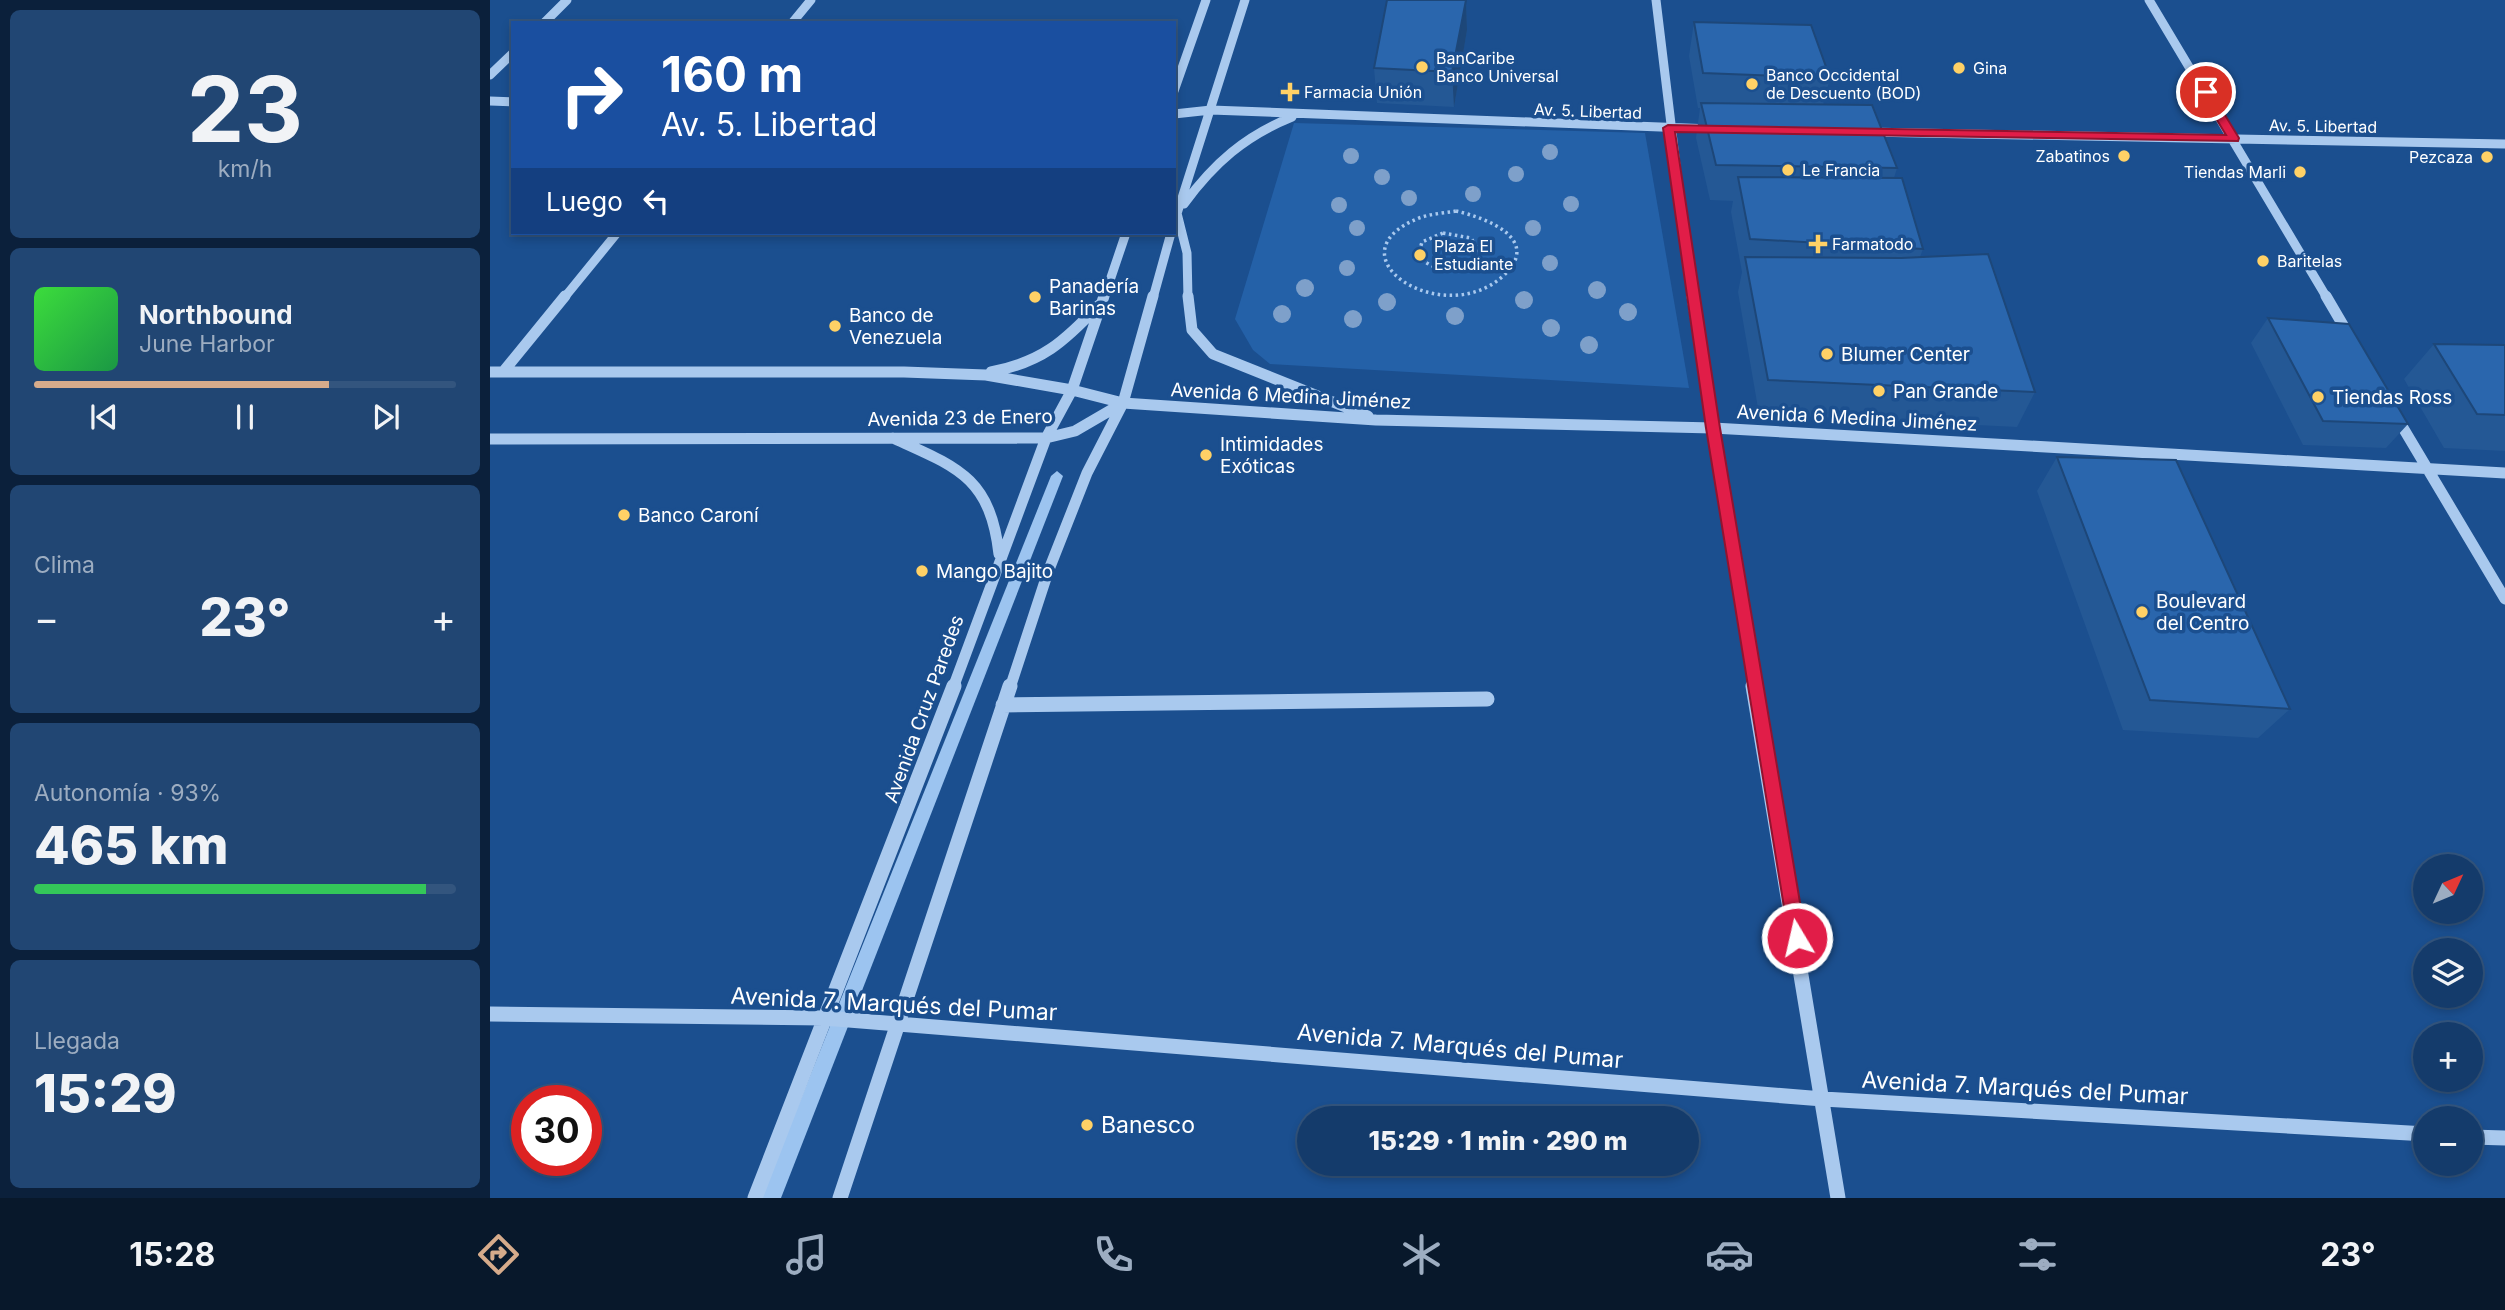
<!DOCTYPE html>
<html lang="es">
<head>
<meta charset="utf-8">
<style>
  :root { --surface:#143b6b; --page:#214673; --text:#f1f3f6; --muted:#9dadc1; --line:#33557e; --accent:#d6ab8b }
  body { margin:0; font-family:Inter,sans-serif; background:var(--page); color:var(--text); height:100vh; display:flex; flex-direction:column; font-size:26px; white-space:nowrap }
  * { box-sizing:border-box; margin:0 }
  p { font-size:23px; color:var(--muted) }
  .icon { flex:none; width:38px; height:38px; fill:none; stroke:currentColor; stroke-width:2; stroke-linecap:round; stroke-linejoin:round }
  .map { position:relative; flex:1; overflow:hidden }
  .details { display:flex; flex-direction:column; gap:10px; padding:10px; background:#0b203b; width:490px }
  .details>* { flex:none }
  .hud { position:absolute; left:21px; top:21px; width:665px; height:214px; border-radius:0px; box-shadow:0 4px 10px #0003,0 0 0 2px var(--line); background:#1a4fa0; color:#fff; overflow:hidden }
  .needle { width:46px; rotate:46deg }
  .controls { position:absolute; left:1923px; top:854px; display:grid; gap:14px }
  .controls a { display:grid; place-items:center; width:70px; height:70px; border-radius:50%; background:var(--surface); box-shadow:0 4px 10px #0003,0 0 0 2px var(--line); font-size:35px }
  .speed { position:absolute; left:21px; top:1085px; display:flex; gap:14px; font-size:35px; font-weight:700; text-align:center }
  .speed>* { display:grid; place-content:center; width:91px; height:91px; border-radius:50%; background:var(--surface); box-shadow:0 4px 10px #0003,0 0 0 2px var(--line); line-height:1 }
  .speed .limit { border:10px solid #d22; background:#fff; color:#111 }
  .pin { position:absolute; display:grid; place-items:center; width:60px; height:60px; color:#fff; margin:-30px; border:4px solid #fff; border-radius:50%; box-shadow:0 2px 7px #0007 }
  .me { position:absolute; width:77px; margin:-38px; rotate:351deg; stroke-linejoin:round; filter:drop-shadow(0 0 5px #0008) }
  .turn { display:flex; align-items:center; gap:24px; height:147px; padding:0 35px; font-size:32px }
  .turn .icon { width:91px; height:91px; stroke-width:2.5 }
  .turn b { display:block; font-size:49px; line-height:60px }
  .then { display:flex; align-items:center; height:66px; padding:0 35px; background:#0003; gap:14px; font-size:26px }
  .big { font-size:52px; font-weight:800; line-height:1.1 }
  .details .widget { flex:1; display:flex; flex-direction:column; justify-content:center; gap:10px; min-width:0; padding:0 24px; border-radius:10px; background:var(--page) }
  .details .dial { align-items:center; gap:0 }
  .dial b { font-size:91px; line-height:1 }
  .song { display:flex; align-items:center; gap:21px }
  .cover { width:84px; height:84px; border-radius:10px; background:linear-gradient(135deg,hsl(120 70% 55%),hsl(140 70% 35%)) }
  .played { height:7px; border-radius:4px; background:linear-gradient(90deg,var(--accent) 70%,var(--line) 70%) }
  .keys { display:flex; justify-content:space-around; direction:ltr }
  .heat { display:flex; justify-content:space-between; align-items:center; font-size:38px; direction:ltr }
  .charge { height:10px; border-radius:5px; background:linear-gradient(90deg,#34c759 93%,var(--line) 0) }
  .trip { position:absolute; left:807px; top:1106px; width:402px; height:70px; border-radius:35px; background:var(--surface); box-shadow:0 4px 10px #0003,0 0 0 2px var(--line); font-weight:800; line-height:70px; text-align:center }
  .tabs { display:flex; height:112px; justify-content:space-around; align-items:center; background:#08182b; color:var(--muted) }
  .tabs .icon { width:49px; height:49px }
  .tabs .current { color:var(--accent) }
  .tabs b { font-size:32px; color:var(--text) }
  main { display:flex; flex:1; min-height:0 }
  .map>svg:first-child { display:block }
  .green { fill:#2461a8 }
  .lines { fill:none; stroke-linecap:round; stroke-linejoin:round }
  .stream { fill:#9cc4f0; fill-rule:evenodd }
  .path { stroke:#a9c9ee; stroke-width:3.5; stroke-dasharray:2.5 3.5; stroke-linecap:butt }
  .minor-far2 { stroke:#a9c9ee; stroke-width:9 }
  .minor-far1 { stroke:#a9c9ee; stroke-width:11 }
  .minor { stroke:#a9c9ee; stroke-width:15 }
  .tree { fill:#7ea0ca }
  .wall { fill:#245895 }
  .shaded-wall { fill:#1d4779 }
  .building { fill:#2a66ad; stroke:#1d4779; stroke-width:2 }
  .route { fill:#e11d48; stroke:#92132f; stroke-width:2 }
  .poi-dot { fill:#ffd166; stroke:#1b4f8f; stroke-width:2.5 }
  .labels { text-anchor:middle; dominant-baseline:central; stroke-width:7; stroke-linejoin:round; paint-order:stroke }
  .far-poi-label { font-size:16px; fill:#fff; stroke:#1b4f8f; text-anchor:start }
  .far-street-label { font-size:16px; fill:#fff; stroke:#1b4f8f }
  .poi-label { font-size:19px; fill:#fff; stroke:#1b4f8f; text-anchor:start }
  .street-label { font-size:19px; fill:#fff; stroke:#1b4f8f }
  .near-street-label { font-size:23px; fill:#fff; stroke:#1b4f8f }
  .near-poi-label { font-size:23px; fill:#fff; stroke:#1b4f8f; text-anchor:start }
</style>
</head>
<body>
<main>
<section class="details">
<div class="widget dial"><b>23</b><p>km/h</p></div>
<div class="widget">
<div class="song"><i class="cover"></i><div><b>Northbound</b><p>June Harbor</p></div></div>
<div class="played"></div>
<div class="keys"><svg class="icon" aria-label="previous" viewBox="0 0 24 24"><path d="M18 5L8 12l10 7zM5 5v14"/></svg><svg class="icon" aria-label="pause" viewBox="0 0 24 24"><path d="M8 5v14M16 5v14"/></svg><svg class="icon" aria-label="next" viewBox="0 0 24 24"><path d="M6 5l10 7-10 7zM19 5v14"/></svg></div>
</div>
<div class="widget"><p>Clima</p>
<div class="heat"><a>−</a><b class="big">23°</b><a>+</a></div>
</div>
<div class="widget"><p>Autonomía · 93%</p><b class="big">465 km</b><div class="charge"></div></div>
<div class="widget"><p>Llegada</p><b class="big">15:29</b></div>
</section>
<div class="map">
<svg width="2015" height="1198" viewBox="0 0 2015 1198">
  <rect width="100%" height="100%" fill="#1b4f8f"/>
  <path class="green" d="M804,123L1155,133L1199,388L780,364L763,350L745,319Z"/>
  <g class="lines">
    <path class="stream" d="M567,471L573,476L291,1198H271L561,476Z"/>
    <path class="path" d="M966,211C997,218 1054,240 1012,277C951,330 837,255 929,218C940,214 954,213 966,211Z
      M953,233L981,238L988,250C979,278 946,274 928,256L932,242Z"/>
    <path class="minor-far2" d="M1166,0L1202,298
      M1659,0L1837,298
      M54,23L77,0
      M302,23L321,0
      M0,75L23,53
      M684,91L716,0
      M0,101L23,102
      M684,114L721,110L1222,129
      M1377,132L2015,144
      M694,204C724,163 755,136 802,117
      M687,213L697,253L698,298
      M685,220L755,0
      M74,298L127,233
      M614,298L636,233
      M663,298L681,233"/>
    <path class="minor-far1" d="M698,296L702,330L723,354L878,416
      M1202,296L1264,688
      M1836,296L1860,337
      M0,372H414L496,375L582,390L633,403L886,420L1223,428L2015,473
      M13,372L75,296
      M501,372C552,362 574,342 609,305
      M1906,416L2015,599
      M403,438C467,467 500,477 509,554
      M0,439L556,438L585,431L633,403
      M463,688L556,438L582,390L614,296
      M520,688L558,572L597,473L633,403L663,296"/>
    <path class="minor" d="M1263,686L1348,1198
      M513,705L997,699
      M0,1014L334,1018L1333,1099L1936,1134
      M1981,1137L2015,1138
      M265,1198L464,686
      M350,1198L520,686"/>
  </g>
  <g class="tree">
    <circle cx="1060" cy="152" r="8"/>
    <circle cx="861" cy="156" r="8"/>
    <circle cx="1026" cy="174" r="8"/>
    <circle cx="892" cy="177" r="8"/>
    <circle cx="983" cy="194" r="8"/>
    <circle cx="919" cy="198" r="8"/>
    <circle cx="1081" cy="204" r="8"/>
    <circle cx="849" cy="205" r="8"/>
    <circle cx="867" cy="228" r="8"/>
    <circle cx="1043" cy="228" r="8"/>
    <circle cx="1060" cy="263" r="8"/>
    <circle cx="857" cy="268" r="8"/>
    <circle cx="815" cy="288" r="9"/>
    <circle cx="1107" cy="290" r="9"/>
    <circle cx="1034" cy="300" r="9"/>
    <circle cx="897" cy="302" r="9"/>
    <circle cx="1138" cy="312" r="9"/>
    <circle cx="792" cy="314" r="9"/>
    <circle cx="965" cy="316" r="9"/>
    <circle cx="863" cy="319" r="9"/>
    <circle cx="1061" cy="328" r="9"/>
    <circle cx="1099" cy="345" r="9"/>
  </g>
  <path class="wall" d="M897,0H976L977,30L964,107L887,103L884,68Z
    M1204,22L1340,78L1333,105L1407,168L1404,178L1433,249L1430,257L1545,392L1527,427L1269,414L1248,292L1252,272L1241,212L1243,201L1220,200L1206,138L1210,108H1208L1199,56Z
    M1778,318L1918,424L1896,448L1813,445L1761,343Z
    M1944,344L2015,345V451L1954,448L1914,379Z
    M1567,457L1800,709L1768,738L1633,730L1547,491Z"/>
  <path class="shaded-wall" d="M976,0L977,30L964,107L962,72Z"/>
  <path class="building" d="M897,0H976L962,72L884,68Z
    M1204,22L1321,25L1340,78L1213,73Z
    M1211,103L1382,105L1407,168L1226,165Z
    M1248,177L1412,178L1433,249L1260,239Z
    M1498,254L1545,392L1278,380L1255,257L1411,258Z
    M1778,318L1859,324L1918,424L1833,421Z
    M1944,344L2015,345V415L1987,414Z
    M1567,457L1686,460L1800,709L1660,700Z"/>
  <path class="route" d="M1716,89L1721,92L1749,138L1748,141L1185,132L1230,428L1316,938L1314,944L1307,947L1300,944L1216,428L1173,128L1178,125L1736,135L1710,92Z"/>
  <g class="poi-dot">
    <circle cx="932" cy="67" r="7"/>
    <circle cx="1469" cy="68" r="7"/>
    <circle cx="1262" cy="84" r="7"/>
    <path d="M796.5 81.5h7v7h7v7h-7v7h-7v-7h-7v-7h7z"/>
    <circle cx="1634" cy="156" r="7"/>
    <circle cx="1997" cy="157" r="7"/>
    <circle cx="1298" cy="170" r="7"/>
    <circle cx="1810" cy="172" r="7"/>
    <path d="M1324.5 233.5h7v7h7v7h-7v7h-7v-7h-7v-7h7z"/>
    <circle cx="930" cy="255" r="7"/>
    <circle cx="1773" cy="261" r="7"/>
    <circle cx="545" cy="297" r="7"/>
    <circle cx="345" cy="326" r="7"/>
    <circle cx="1337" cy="354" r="7"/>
    <circle cx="1389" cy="391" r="7"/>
    <circle cx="1828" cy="397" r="7"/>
    <circle cx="716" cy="455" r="7"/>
    <circle cx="134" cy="515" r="7"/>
    <circle cx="432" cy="571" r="7"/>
    <circle cx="1652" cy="612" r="7"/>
    <circle cx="597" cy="1125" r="7"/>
  </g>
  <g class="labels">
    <g class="far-poi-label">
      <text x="946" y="58">BanCaribe<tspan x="946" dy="18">Banco Universal</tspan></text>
      <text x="1483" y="68">Gina</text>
      <text x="1276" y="75">Banco Occidental<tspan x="1276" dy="18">de Descuento (BOD)</tspan></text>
      <text x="814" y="92">Farmacia Unión</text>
      <text x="1620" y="156" text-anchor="end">Zabatinos</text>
      <text x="1983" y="157" text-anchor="end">Pezcaza</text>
      <text x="1312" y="170">Le Francia</text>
      <text x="1796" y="172" text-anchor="end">Tiendas Marli</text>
      <text x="1342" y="244">Farmatodo</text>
      <text x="944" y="246">Plaza El<tspan x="944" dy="18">Estudiante</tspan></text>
      <text x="1787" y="261">Baritelas</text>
    </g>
    <g class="far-street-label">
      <text transform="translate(1098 111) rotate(2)">Av. 5. Libertad</text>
      <text transform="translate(1833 126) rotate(1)">Av. 5. Libertad</text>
    </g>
    <g class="poi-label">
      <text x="559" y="286">Panadería<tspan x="559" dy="22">Barinas</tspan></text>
      <text x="359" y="315">Banco de<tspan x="359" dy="22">Venezuela</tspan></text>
      <text x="1351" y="354">Blumer Center</text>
      <text x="1403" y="391">Pan Grande</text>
      <text x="1842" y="397">Tiendas Ross</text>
      <text x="730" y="444">Intimidades<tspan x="730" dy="22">Exóticas</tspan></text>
      <text x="148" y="515">Banco Caroní</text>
      <text x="446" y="571">Mango Bajito</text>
      <text x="1666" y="601">Boulevard<tspan x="1666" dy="22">del Centro</tspan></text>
    </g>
    <g class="street-label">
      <text transform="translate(801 396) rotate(3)">Avenida 6 Medina Jiménez</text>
      <text transform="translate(470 418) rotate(-1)">Avenida 23 de Enero</text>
      <text transform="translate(1367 418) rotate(3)">Avenida 6 Medina Jiménez</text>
      <text transform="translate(434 709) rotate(-70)">Avenida Cruz Paredes</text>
    </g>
    <g class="near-street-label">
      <text transform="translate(404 1004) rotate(3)">Avenida 7. Marqués del Pumar</text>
      <text transform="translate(970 1046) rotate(5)">Avenida 7. Marqués del Pumar</text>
      <text transform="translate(1535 1088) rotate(3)">Avenida 7. Marqués del Pumar</text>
    </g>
    <g class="near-poi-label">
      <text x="611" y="1125">Banesco</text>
    </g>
  </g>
</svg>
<div class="controls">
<a><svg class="needle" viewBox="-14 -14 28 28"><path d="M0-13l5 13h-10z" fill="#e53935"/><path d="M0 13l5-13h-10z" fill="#9dadc1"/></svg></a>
<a><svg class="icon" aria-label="layers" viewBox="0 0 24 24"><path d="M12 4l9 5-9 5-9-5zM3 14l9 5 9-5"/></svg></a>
<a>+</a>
<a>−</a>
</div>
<div class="speed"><div class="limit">30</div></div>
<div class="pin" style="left:1716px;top:92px;background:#d93025"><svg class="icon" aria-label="arrive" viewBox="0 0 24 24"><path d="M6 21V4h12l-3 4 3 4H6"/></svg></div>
<svg class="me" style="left:1307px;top:938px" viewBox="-20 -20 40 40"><circle r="17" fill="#e11d48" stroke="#fff" stroke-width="3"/><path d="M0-11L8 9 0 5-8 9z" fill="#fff"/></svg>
<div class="trip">15:29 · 1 min · 290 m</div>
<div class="hud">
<div class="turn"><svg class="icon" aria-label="right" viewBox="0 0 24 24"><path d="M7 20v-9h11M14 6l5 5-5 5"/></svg><div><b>160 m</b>Av. 5. Libertad</div></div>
<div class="then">Luego<svg class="icon" aria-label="left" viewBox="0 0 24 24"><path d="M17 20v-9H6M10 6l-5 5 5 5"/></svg></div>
</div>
</div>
</main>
<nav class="tabs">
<b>15:28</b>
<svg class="icon current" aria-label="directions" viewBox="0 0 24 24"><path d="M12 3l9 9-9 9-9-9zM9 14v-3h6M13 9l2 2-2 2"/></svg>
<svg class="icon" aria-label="music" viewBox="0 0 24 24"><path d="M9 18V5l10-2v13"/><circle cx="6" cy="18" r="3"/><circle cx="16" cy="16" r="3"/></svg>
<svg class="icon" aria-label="phone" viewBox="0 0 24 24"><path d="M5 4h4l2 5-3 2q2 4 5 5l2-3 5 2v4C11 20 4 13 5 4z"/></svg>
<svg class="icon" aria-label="climate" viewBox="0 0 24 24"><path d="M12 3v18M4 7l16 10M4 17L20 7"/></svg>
<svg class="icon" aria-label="car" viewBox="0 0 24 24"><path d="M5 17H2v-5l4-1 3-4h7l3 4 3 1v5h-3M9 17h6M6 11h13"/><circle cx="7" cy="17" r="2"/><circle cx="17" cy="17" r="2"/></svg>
<svg class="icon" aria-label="filters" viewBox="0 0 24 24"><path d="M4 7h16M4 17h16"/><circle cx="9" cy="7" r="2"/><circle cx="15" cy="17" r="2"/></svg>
<b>23°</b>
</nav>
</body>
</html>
